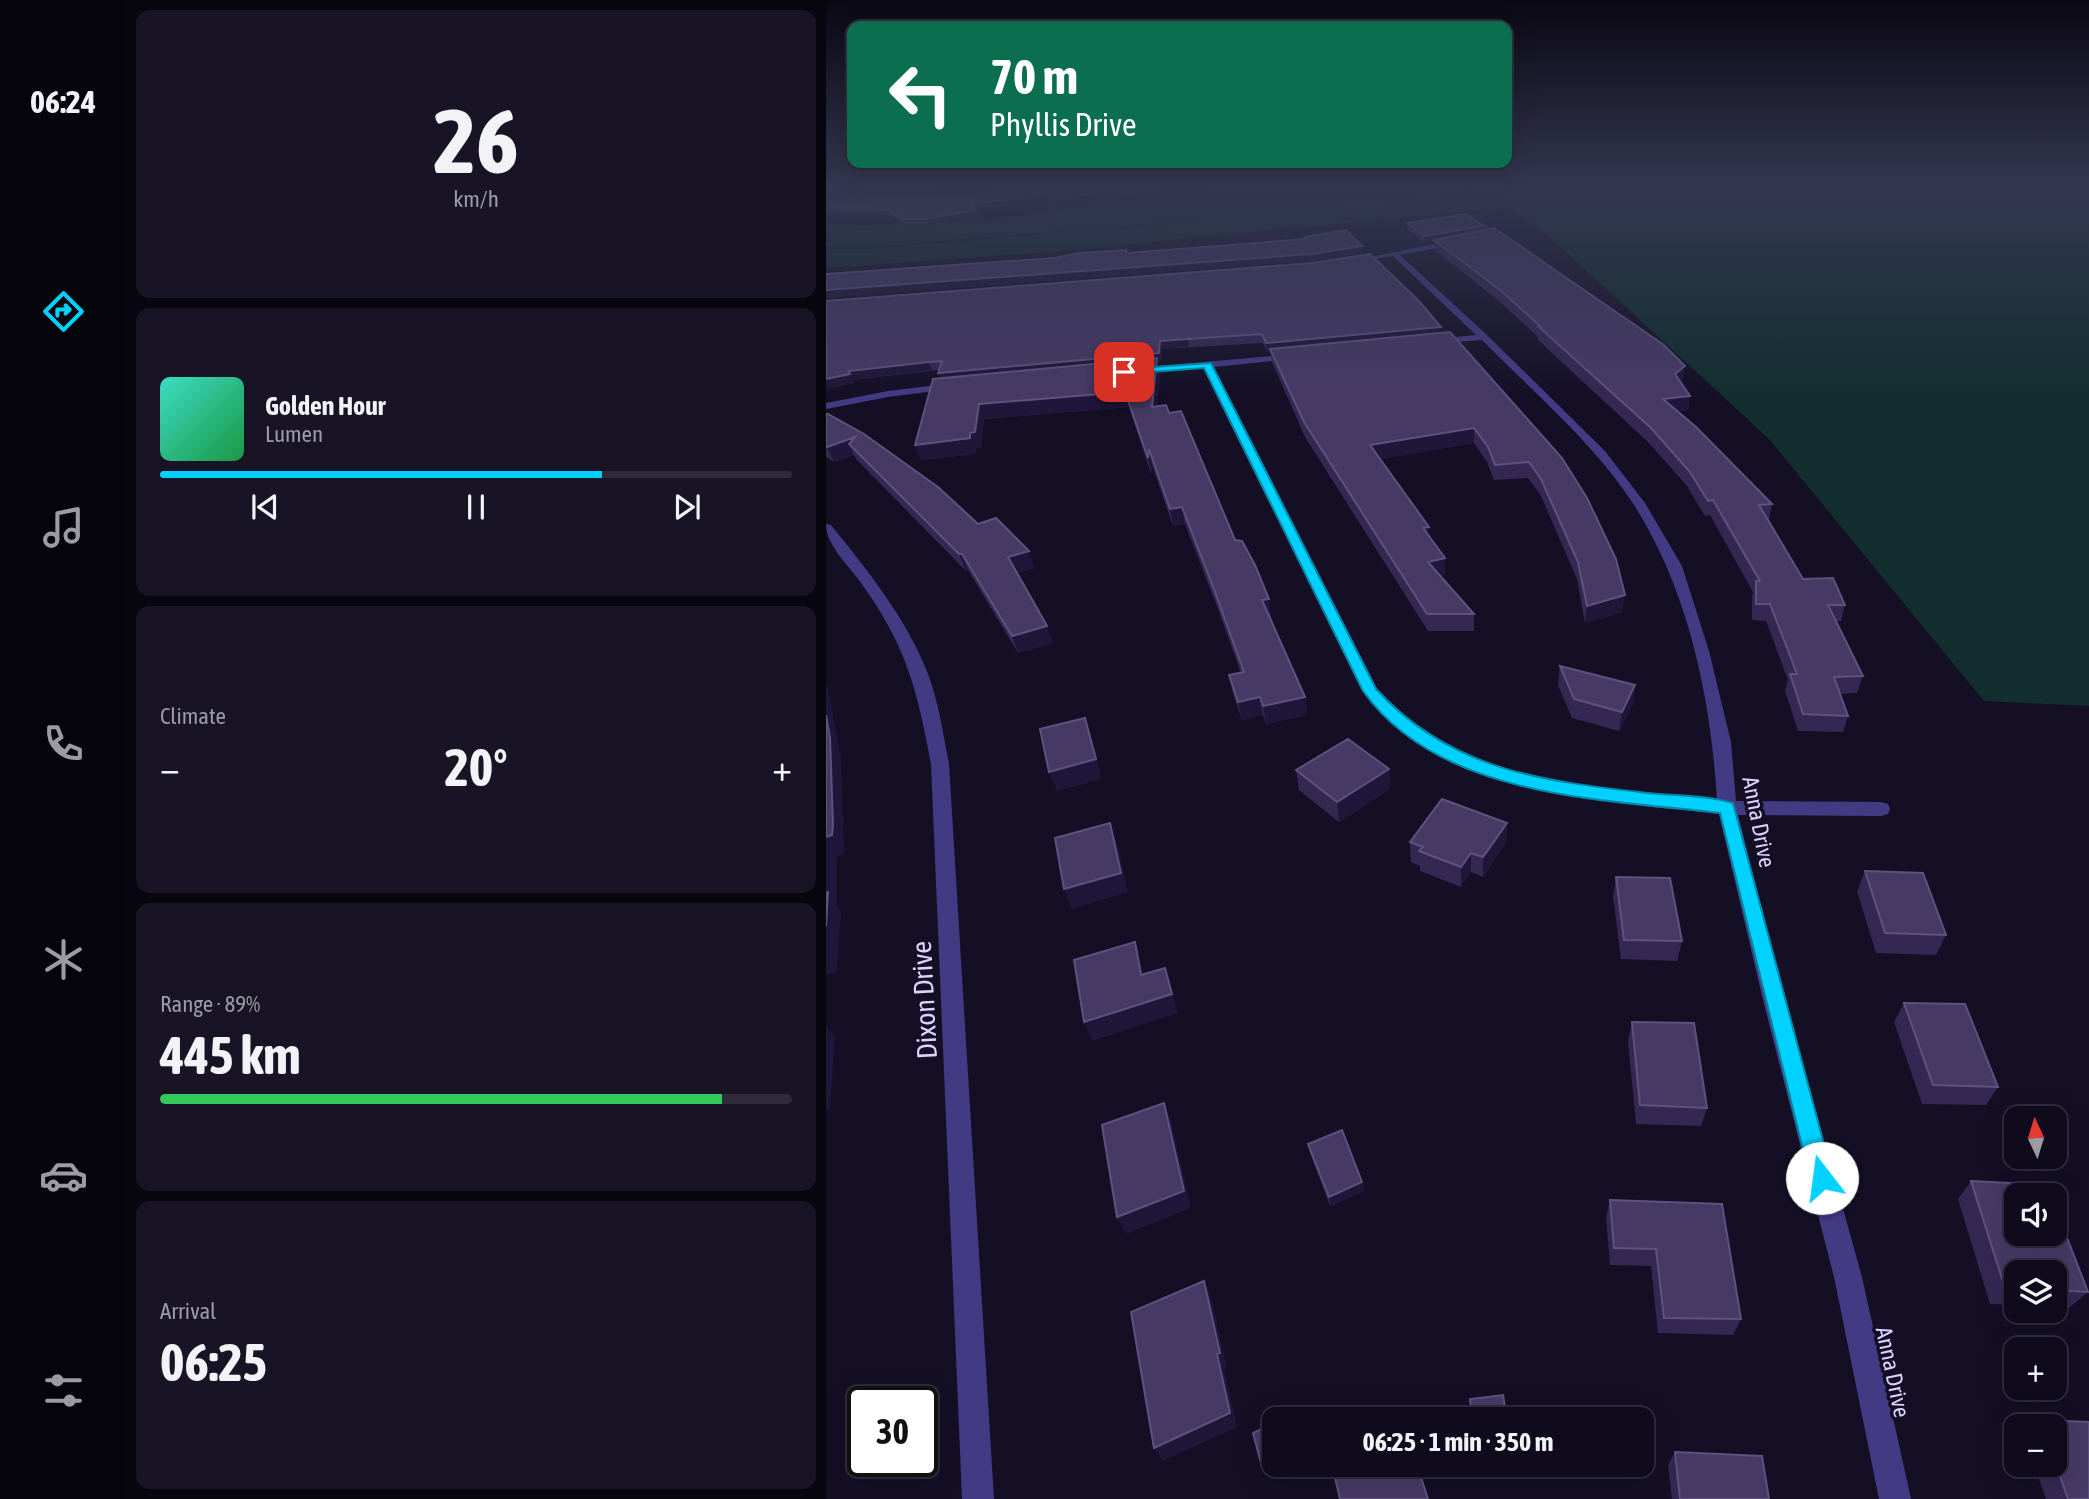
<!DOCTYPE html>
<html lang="en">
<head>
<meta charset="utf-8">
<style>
  :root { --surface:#0f0b1c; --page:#181425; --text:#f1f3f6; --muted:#9b9ba3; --line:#2f2b3b; --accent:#00d1fe }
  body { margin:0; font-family:"Asap Condensed",sans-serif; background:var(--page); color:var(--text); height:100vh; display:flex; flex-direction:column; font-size:26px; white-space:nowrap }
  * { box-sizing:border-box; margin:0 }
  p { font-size:23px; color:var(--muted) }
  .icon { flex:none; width:38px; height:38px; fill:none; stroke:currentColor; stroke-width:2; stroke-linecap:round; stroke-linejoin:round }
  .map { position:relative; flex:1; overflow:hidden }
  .panel { display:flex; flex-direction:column; gap:10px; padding:10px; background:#08060f; width:700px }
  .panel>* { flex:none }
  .top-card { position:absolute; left:21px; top:21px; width:665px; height:147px; border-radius:14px; box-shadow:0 7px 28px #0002,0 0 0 2px var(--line); background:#0b6e4f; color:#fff; overflow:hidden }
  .needle { width:46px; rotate:356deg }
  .fabs { position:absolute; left:1178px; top:1106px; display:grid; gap:14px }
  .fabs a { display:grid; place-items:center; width:63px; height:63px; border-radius:14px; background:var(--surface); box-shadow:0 7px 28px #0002,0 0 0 2px var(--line); font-size:35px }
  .speed { position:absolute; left:21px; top:1386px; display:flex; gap:14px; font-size:35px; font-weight:700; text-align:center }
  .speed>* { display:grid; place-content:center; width:91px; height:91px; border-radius:50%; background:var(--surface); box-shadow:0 7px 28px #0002,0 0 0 2px var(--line); line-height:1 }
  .speed .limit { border:4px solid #111; border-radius:10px; background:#fff; color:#111 }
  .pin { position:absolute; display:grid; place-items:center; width:60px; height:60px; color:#fff; margin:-30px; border-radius:14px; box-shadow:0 4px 10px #0006 }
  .me { position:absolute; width:77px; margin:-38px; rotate:345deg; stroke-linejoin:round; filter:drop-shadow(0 0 5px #0008) }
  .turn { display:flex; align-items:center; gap:24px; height:147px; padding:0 28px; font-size:32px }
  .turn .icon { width:91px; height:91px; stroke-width:2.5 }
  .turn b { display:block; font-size:49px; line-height:60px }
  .big { font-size:52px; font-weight:700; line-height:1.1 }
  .panel .widget { flex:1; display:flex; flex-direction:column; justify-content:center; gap:10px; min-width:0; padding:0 24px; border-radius:14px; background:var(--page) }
  .panel .dial { align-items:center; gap:0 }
  .dial b { font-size:91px; line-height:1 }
  .song { display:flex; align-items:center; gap:21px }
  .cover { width:84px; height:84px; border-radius:10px; background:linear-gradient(135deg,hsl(170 70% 55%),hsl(140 70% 35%)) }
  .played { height:7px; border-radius:4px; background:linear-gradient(90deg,var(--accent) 70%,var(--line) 70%) }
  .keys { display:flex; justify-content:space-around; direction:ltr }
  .heat { display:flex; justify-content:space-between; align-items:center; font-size:38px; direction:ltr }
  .charge { height:10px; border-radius:5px; background:linear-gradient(90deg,#34c759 89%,var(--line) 0) }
  .trip { position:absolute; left:436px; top:1407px; width:392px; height:70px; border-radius:14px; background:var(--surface); box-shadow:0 7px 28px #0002,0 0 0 2px var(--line); font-weight:700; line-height:70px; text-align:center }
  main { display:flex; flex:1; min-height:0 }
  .dock { display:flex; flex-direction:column; width:126px; justify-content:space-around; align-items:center; background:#06040b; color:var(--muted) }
  .dock .icon { width:49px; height:49px }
  .dock .active { color:var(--accent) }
  .dock b { font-size:32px; color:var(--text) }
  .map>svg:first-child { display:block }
  .green { fill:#122e2f }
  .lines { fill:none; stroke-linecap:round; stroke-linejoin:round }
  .stream { fill:#0a1a43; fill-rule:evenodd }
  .minor { fill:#433a84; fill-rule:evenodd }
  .wall { fill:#342853 }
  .shaded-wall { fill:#1f1639 }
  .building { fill:#463a65; stroke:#5d527e; stroke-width:2 }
  .route { fill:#00d1fe; stroke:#0088a5; stroke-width:2 }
  .labels { text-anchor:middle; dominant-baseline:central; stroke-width:7; stroke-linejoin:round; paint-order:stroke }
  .street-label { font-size:23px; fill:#dcd3ff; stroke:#140f25 }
  .near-street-label { font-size:28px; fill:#dcd3ff; stroke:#140f25 }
</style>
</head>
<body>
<main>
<nav class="dock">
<b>06:24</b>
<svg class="icon active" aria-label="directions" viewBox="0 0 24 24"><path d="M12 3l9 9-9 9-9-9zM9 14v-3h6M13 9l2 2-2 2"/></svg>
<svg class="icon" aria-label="music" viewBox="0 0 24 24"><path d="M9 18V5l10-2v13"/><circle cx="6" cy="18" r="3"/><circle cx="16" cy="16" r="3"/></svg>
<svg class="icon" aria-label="phone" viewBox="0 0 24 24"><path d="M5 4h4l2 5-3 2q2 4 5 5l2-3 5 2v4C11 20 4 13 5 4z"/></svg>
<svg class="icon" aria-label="climate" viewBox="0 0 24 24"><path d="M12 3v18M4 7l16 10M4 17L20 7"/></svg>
<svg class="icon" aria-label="car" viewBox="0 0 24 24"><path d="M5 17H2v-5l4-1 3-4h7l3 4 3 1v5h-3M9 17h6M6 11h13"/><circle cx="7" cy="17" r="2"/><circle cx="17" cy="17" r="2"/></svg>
<svg class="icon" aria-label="filters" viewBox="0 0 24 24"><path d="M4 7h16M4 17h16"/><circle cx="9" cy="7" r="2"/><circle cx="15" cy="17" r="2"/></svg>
</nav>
<section class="panel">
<div class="widget dial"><b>26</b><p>km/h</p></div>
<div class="widget">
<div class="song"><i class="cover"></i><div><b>Golden Hour</b><p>Lumen</p></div></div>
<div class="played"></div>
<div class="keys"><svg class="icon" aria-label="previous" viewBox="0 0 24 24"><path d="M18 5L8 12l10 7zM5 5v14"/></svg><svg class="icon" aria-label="pause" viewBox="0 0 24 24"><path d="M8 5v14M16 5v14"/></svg><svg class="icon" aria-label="next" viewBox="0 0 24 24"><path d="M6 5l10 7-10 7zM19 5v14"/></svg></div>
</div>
<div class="widget"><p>Climate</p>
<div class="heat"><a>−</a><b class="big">20°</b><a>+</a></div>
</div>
<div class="widget"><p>Range · 89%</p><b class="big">445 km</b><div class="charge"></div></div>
<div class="widget"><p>Arrival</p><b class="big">06:25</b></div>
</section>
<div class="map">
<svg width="1263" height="1499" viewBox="0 0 1263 1499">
  <rect width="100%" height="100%" fill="#140f25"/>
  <path class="green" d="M414,187H1263V706L1158,701L943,439L725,238L680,207L238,251L0,268V224L38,225L157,221Z"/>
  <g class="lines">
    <path class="stream" d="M663,187H674L571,205L45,249H0V247H45L571,203Z"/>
    <path class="minor" d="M630,240L633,244L574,255L661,335L779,451L819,503L856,566L883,651L905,742L910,801L1055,802L1062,804L1064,809L1062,814L1055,816L912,815L960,1004L1036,1277L1085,1499H1053L1008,1277L938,1004L893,814C775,800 611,798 536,690L378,367L310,374L305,371L310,368L470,354V358L466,359L388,367L551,688C643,788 766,786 891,800C885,700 863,591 808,505C768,443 707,392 656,340L606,344L604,342L609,339L650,335L567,256L527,263L523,261Z
      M128,383L133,386L132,388L62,397L0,409V403L62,391Z
      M0,524L5,525C42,571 81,619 102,674C113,703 117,734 123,764L168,1499H136L105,764C91,689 81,647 35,583C23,565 0,546 0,524Z"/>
  </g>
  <path class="wall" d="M0,187H189L112,193L0,191Z
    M201,187L352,192L299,199L293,196L229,205L222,199L150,209L152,216L102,225H78L64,215L0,214V195L139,196Z
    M581,223L658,230L857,379L854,382L864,396L862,410L851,411L946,504L943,519H942L977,579L1019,605L1015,621H1010L1037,676L1031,693L1014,694L1022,716L1017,732L972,731L959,691L962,680L940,621L926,620V597L927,592L884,515L879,516L861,486L823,443L712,340V337L674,302L609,250L608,240L598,242L581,229Z
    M0,301L615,333L736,458L796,612L759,623L751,579L714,494L702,478L668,480L661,462L648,443L554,459L603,527V537L619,558V575L615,576L648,614V631H602L479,437L446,362L444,351L441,352L437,343L336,349L335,362H332L334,373L331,406L343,413L409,540L445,616L444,617L479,697L481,715L440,724L437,715L416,720L407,694L403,675L415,673L392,609L359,524L347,526L326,465L325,474L303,407L158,419L155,448H150L149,454L95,460L89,445L114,378L113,370L26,380L28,383L0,389Z
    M0,414L152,524L203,551L208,568L191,573L227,643L192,653L142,570L140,571L30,459L28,455L8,462L0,457Z
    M734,666L809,685L807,704L793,731L746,718L732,685Z
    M563,769L564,789L513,822L473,790L470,770Z
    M681,823L680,842L657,877L645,872L635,887L594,871V866L585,862L584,842Z
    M1039,871L1120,935L1110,955L1050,953L1031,891Z
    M790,877L856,941L851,961L795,959L787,896Z
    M1078,1003L1172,1087L1160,1105L1096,1104L1068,1022Z
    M806,1022L881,1108L875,1126L810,1124L802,1041Z
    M482,1144L536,1182L538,1191L504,1206L484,1153Z
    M1145,1181L1262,1292L1244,1307H1228V1272H1190V1305L1164,1304L1132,1199Z
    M784,1200L915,1319L907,1335L832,1333L825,1266L784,1265L780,1217Z
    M1215,1420L1263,1422V1499H1220L1208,1465H1228V1426H1208Z
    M849,1452L943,1499H846L842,1465Z"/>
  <path class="shaded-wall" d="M114,187H189L112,193L110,188Z
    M343,187H366L352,192L299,199L298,194Z
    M292,190L293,196L229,205L227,199Z
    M220,194L222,199L148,209L146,204Z
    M150,210L152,216L102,225L100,219Z
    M658,226V232L598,242V236Z
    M536,246V253L486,261L0,298V290Z
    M615,327V336L444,349V351L441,352L440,343Z
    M362,339L363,347L336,349L335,362H332L334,373L330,422L326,407L331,362L115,382L112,373L334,341Z
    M103,362L106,370L26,380L28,383L0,389V379L23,371Z
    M859,366L857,379L847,388L849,374Z
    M299,392L303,407L158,419L155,448H150L149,454L95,460L89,445L144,433L153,404Z
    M864,396L862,410L835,413L837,399Z
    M648,428V443L545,461L544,445Z
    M29,437L23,444L28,455L8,462L1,447Z
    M323,449L326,465L325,474L322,458Z
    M356,507L359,524L347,526L344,509Z
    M603,527L604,543L597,528Z
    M203,551L208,568L188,574L182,557Z
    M133,554H136L142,570L140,571Z
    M619,558V575L603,578L602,562Z
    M799,595L796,612L759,623L761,606Z
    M443,599L445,616L439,618L436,600Z
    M221,626L227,643L192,653L186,636Z
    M0,684L3,694L15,758L18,844V854L11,857V906L15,911L11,972L0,975Z
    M809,685L807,704L793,731L796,712Z
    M434,697L437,715L416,720L412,702Z
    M479,697L481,715L440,724L437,706Z
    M259,718L276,779L231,791L223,772Z
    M563,769L564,789L513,822L511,802Z
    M284,823L291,843L302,892L246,909L238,889Z
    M681,823L680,842L657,877V857Z
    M645,853V872L635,887V867Z
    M309,942L315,962L322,994L315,975Z
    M339,968L352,1013L266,1041L258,1022Z
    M0,1026L9,1037L4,1110L0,1111Z
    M338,1103L345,1121L365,1208L300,1234L291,1217Z
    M536,1182L538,1191L504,1206L503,1197Z
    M378,1281L385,1297L401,1368L398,1369L411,1427L337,1461L328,1448L391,1354Z
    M448,1461V1465H455L439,1473L436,1467Z"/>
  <path class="building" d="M201,187H343L298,194L292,190L227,199L220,194L146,204L150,210L100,219H75L62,209L0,208V195L139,196Z
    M640,214L658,226L598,236L581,223Z
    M668,228L838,345L859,366L849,374L864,396L837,399L870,427L946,504L933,505L977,579L1007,578L1019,605H1002L1037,676L1008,677L1022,716L977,714L964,674H971L944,604H930V581H934L887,500L882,501L864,472L825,428L713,327H715L674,290L608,240Z
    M520,230L536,246L485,254L0,290V274L229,258L253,253L300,250L301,253L481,239L479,237Z
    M544,254L593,301L615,327L440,343L436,334L362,339L334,341L333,353L112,373L116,361L103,362L23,371L24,374L0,379V301L486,263Z
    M624,332L736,458L761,498L790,559L799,595L761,606L752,562L715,479L703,462L669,465L662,447L648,428L544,445L603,527L597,528L619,558L602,562L648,614H601L478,422L444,349Z
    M331,358L326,407L340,405L343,413L355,411L409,540L416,541L429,565L443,599L436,600L479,697L437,706L434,697L412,702L403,675L418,672L389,592L356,507L344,509L323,449L322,458L299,392L153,404L149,432L144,433V438L89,445L107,379Z
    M0,414H2L38,434L112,487L152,524L170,518L203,551L182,557L221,626L186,636L136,554H133L23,444L29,437L1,447L0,446Z
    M734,666L809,685L796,712L748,699Z
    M0,715L4,738L7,825L6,835L0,837Z
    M259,718L270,759L223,772L214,729Z
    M522,739L563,769L511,802L470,770Z
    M616,799L681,823L657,857L645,853L635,867L593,851L597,847L584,842Z
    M284,823L295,873L238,889L229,838Z
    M1039,871L1097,873L1120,935L1059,933Z
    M790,877L844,878L856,941L798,940Z
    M2,892L0,926V893Z
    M309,942L315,975L339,968L346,994L258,1022L248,960Z
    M1078,1003L1139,1004L1172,1087L1107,1085Z
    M806,1022L868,1023L881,1108L814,1105Z
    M338,1103L358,1191L291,1217L276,1125Z
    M516,1130L536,1182L503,1197L482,1144Z
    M1145,1181L1221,1185L1225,1195H1190V1234H1228V1204L1262,1292L1228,1290V1272H1190V1289L1179,1288Z
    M784,1200L896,1204L915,1319L838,1318L830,1249L788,1248Z
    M378,1281L394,1353L391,1354L404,1413L328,1448L305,1312Z
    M677,1395L681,1419H646L644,1399Z
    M464,1414L466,1419H455Z
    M1215,1420L1263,1422V1499H1242L1228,1459V1426H1217Z
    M448,1423V1461L436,1467L427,1433Z
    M849,1452L936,1456L943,1499H854Z
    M506,1465H591L602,1499H514Z"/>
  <linearGradient id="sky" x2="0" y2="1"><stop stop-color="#0b0814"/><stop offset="0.47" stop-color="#343751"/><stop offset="1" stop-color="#343751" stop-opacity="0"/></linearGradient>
  <rect width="1263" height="397" fill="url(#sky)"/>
  <path class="route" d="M385,363L550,689C625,771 718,781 822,793C850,796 881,795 907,803L1007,1178L1004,1186L996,1189L987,1186L984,1178L894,813C776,799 613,798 537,691L378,368L298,374L293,372L298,369Z"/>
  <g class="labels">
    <g class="street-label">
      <text transform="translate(933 822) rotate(79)">Anna Drive</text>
      <text transform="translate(1067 1372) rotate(78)">Anna Drive</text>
    </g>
    <g class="near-street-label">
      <text transform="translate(98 1000) rotate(-93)">Dixon Drive</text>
    </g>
  </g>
</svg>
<div class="fabs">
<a><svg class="needle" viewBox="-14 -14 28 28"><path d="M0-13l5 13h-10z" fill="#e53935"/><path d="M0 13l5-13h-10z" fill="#9b9ba3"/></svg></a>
<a><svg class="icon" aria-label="sound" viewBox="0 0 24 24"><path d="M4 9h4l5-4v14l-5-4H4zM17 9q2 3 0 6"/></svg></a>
<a><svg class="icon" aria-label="layers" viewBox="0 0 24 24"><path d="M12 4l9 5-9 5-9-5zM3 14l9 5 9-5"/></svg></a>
<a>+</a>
<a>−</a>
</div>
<div class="speed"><div class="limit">30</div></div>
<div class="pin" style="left:298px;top:372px;background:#d93025"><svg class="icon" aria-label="arrive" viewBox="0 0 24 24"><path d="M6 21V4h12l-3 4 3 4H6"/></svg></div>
<svg class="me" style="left:996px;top:1178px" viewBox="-20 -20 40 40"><circle r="19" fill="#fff"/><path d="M0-13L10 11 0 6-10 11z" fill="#00d1fe"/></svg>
<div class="trip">06:25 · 1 min · 350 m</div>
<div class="top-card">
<div class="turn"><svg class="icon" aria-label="left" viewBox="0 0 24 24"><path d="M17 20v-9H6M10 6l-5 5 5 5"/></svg><div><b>70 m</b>Phyllis Drive</div></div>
</div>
</div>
</main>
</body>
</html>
